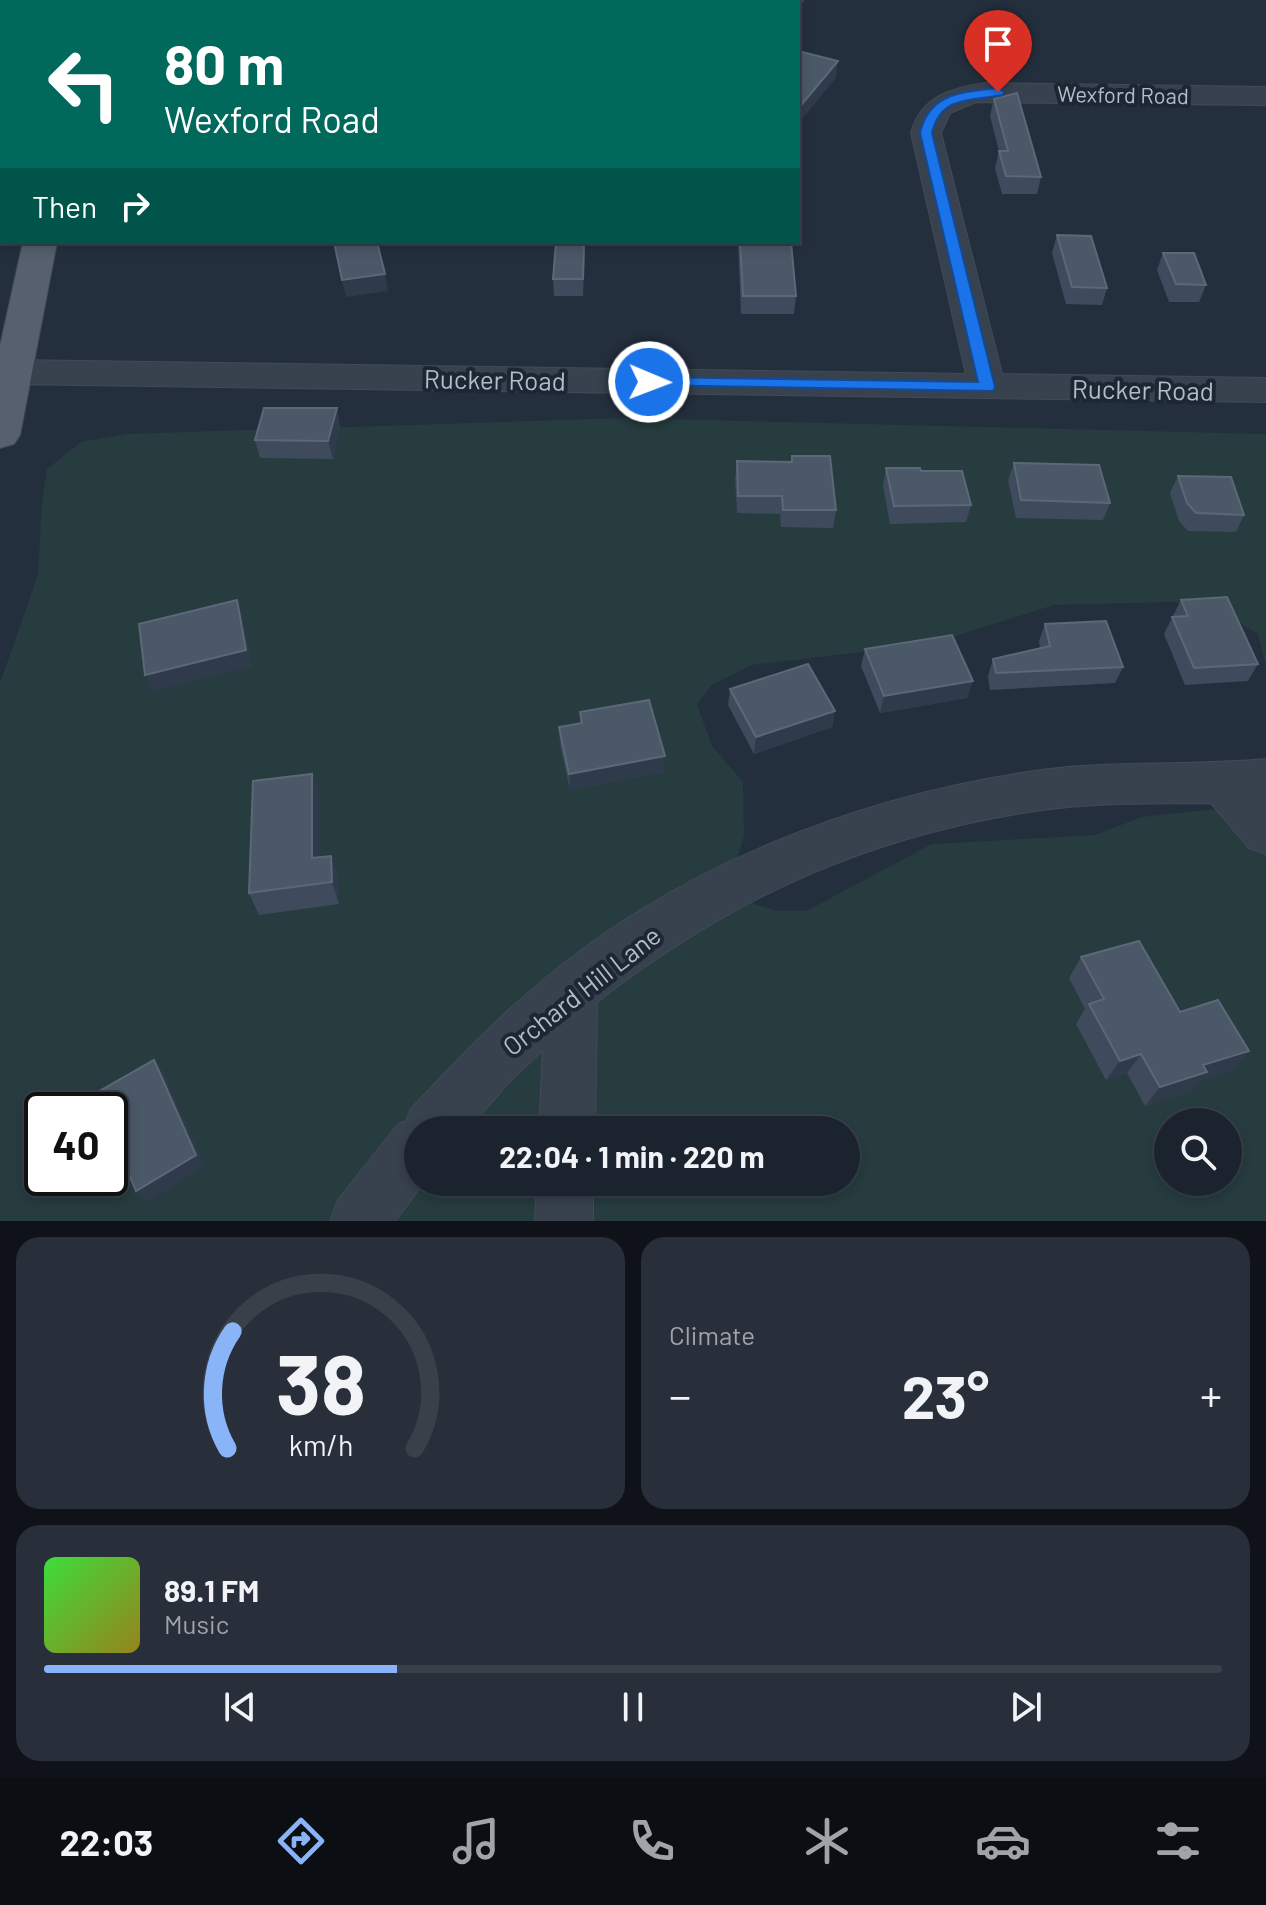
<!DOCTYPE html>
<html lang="en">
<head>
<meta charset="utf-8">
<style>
  :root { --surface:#1b232e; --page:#282f3a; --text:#f1f3f6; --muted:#a0a4aa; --line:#39404a; --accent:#8ab4f8 }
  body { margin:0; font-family:Barlow,sans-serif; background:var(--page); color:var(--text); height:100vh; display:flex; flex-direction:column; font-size:30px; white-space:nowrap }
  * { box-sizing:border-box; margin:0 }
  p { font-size:26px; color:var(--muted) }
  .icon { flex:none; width:44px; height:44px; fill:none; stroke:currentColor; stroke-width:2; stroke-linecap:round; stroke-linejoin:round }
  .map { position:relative; height:1221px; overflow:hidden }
  .sheet { display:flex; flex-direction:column; gap:16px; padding:16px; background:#0f1319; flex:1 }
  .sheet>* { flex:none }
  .banner { position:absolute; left:0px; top:0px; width:800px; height:244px; box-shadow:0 4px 12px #0003,0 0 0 2px var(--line); background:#00695c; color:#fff; overflow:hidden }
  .controls { position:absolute; left:1154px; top:1108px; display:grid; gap:16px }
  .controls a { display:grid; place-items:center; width:88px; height:88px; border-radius:50%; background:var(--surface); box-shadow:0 4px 12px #0003,0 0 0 2px var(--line); font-size:40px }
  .speed { position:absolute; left:24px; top:1092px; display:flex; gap:16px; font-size:40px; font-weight:700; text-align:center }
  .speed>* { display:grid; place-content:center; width:104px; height:104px; border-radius:50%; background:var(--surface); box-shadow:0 4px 12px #0003,0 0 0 2px var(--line); line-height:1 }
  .speed .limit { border:4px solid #111; border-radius:12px; background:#fff; color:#111 }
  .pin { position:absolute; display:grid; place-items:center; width:68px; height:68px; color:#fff; margin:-82px -34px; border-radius:50% 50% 50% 0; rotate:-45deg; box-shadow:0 0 8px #0007 }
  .pin .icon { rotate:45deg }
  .me { position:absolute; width:88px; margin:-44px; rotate:91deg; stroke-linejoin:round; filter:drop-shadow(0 0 6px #0008) }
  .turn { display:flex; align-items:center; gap:28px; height:168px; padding:0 32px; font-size:36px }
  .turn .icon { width:104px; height:104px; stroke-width:2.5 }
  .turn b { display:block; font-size:56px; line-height:68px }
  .then { display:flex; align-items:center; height:76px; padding:0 32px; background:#0003; gap:16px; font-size:30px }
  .big { font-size:60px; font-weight:700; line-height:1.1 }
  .sheet .card { flex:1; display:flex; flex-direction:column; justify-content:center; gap:12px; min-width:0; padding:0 28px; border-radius:24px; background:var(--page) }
  .sheet .dial { align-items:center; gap:0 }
  .dial svg { height:208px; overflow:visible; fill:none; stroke:var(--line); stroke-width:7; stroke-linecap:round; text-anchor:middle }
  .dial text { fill:var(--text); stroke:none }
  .song { display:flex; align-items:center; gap:24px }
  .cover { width:96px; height:96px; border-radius:12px; background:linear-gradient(135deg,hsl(120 70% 55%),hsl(50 70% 35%)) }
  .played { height:8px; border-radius:4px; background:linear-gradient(90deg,var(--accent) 30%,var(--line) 30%) }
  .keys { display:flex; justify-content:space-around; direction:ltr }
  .heat { display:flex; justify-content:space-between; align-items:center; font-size:44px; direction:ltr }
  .sheet .tiles { flex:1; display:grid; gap:16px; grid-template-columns:1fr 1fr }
  .card:last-child { grid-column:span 2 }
  .trip { position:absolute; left:404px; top:1116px; width:456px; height:80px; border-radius:40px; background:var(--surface); box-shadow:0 4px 12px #0003,0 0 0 2px var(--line); font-weight:700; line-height:80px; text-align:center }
  .tabs { display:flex; height:128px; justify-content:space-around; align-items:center; background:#0b0e12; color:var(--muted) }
  .tabs .icon { width:56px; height:56px }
  .tabs .current { color:var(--accent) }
  .tabs b { font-size:36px; color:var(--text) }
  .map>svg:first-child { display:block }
  .green { fill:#263c3f; fill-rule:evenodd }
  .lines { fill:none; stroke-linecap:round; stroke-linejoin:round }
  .minor-casing { stroke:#414a57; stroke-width:2 }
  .major-casing { stroke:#414a57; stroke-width:2 }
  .minor { fill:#38414e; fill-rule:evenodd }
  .major { fill:#56606e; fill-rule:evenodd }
  .wall { fill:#3f4b5c }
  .shaded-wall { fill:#2f3b4b }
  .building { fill:#4b5868; stroke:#5c6777; stroke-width:2 }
  .route { fill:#1a73e8; stroke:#114b97; stroke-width:2 }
  .labels { text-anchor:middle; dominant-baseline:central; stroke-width:8; stroke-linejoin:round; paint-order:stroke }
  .far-street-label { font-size:22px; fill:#b4bcc9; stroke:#1d2633 }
  .street-label { font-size:26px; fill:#b4bcc9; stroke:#1d2633 }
</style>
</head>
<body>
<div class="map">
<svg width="1266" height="1221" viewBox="0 0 1266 1221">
  <rect width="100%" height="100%" fill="#242f3e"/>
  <path class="green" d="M626,418L1266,434V666L1258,634L1217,609L1171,602L1054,605L930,644L752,665L712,685L697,704L712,746L743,782L744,836L730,882L748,902L777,911H806L932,844L1095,835L1142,817L1251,805L1266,791V1221H0V683L38,575L42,501L47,469L81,442L127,434ZM42,1110H110V1178H42ZM1168,1122H1228V1182H1168ZM418,1130H846V1182H418Z"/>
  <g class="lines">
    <defs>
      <path id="minor" d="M615,0H642L614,2Z
        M986,83L1266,87V105L976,102L950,113L941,133L1002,374L1266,378V402L11,384L0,381V363L11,360L966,374L911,133C921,96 952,88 986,83Z
        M1266,759V854L1249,848L1211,803C1155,804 1098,802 1042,810C872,834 732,897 597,1002L595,1130H539L543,1050L509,1082L467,1130H418V1182H424L395,1221H330L338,1200L398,1124L406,1121L410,1110C450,1067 490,1025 535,987C676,866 860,795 1042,770C1116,760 1192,766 1266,759Z
        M537,1182H593V1221H535Z"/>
      <path id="major" d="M82,0H110V2H82Z
        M23,242H57L20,435L14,444L0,448V346Z"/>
    </defs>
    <use href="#minor" class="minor-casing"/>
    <use href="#major" class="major-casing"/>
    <use href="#minor" class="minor"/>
    <use href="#major" class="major"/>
  </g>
  <path class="wall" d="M754,0H804L800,7L798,6V2H768Z
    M994,99L1041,177L1037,194H1002L995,168L999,151L990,116Z
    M1057,235L1107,288L1102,305L1066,304L1052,253Z
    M585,242L583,296H554L553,279Z
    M738,242H791L796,296L794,314H741Z
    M1163,253L1206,285L1199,302H1169L1157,270Z
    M340,426L333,459L260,458L255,440Z
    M792,456L836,510L833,528L781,527L780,514L737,513L735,479L737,461L791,462Z
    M1014,463L1110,503L1103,520L1016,518L1008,480Z
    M886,468L921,471L971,505L966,522L890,524L883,486Z
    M1178,476L1244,515L1236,532L1188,531L1179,521L1170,493Z
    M1181,600L1258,664L1248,681L1185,685L1164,634Z
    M1045,624L1123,667L1115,683L990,690L988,676L993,659L1040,648L1039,641Z
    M865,649L973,681L967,698L880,713L861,666Z
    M730,689L835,711L832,727L754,754L728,705Z
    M580,712L664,772L570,790L560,744L559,727L580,723Z
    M320,797V857L339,878V904L259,915L249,893Z
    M1081,957L1180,1012L1232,1071L1200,1080L1191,1091L1145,1106L1127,1073L1106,1080L1076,1024L1085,1009L1069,978Z"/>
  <path class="shaded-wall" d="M838,61L836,78L798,124V109Z
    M585,242V257L583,296V279Z
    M385,274L388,291L346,297L342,280Z
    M337,408L340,426L333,459L328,441Z
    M237,600L243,617L252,667L153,692L145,675Z
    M973,681L967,698L880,713L884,696Z
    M835,711L832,727L754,754L756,737Z
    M665,756L664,772L570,790L569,774Z
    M312,774L320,797V880L312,858Z
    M331,856L339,878V904L332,882Z
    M1249,1051L1232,1071L1200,1080L1191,1091L1145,1106L1160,1087L1203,1065Z
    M1141,1054L1127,1073L1106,1080L1120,1061Z
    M154,1060L164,1073L205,1166L146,1203L136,1191Z"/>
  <path class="building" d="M231,0H264V2H230Z
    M421,0H457L464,2H418Z
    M802,52L838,61L798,109V57Z
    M1017,93L1041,177L1006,176L999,151H1008L994,99Z
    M1057,235L1091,236L1107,288L1072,287Z
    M334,242H377L385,274L342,280Z
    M556,242H584L583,279H553Z
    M740,242H791L796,296H743Z
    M1163,253H1194L1206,285L1176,284Z
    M264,408H337L328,441L255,440Z
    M792,456H830L836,510H783L782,496H738L737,461L792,462Z
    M1014,463L1099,465L1110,503L1021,500Z
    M886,468H920L921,471H962L971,505L894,506Z
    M1178,476L1231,477L1244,515L1196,513L1187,503Z
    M1227,597L1258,664L1194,668L1172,617L1188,616L1181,600Z
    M237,600L246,650L145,675L139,624Z
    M1106,621L1123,667L996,673L993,659L1050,646L1045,624Z
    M952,635L973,681L884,696L865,649Z
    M808,664L835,711L756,737L730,689Z
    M649,700L665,756L569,774L559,727L582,723L580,712Z
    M312,774V858L331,856L332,882L249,893L253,781Z
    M1139,941L1180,1012L1218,1000L1249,1051L1203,1065L1207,1072L1160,1087L1141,1054L1120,1061L1089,1004L1104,999L1081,957Z
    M154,1060L196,1155L136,1191L110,1129V1110H102L96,1093Z"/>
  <path class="route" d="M998,88L1004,92L1003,95C971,101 941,95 932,133L995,387L993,391L643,385V378L649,377L978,382L920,133C929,93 962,92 998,88Z"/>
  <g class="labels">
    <g class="far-street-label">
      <text transform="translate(1123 94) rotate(1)">Wexford Road</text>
    </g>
    <g class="street-label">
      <text transform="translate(495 379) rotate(1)">Rucker Road</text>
      <text transform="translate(1143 389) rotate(1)">Rucker Road</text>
      <text transform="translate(581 990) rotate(-38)">Orchard Hill Lane</text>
    </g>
  </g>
</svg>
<div class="controls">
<a><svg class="icon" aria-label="search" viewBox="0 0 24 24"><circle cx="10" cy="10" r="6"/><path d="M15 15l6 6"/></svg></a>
</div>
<div class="speed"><div class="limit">40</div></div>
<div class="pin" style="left:998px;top:92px;background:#d93025"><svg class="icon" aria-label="arrive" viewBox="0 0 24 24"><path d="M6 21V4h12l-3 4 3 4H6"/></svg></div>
<svg class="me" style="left:649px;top:382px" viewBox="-20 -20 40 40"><circle r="17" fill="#1a73e8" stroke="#fff" stroke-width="3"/><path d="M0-11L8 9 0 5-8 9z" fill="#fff"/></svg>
<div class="trip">22:04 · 1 min · 220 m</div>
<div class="banner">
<div class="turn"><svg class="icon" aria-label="left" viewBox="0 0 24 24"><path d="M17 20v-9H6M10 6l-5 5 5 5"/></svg><div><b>80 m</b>Wexford Road</div></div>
<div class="then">Then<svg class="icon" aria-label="right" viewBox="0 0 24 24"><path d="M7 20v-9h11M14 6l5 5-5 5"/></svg></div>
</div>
</div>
<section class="sheet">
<div class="tiles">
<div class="card dial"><svg viewBox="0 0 100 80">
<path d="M14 69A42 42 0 1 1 86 69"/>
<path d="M14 69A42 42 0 0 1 16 24" stroke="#8ab4f8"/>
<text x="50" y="56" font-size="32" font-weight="700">38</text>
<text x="50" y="72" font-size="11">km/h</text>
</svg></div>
<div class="card"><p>Climate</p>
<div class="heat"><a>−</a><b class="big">23°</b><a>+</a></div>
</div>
<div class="card">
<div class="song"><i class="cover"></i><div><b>89.1 FM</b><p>Music</p></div></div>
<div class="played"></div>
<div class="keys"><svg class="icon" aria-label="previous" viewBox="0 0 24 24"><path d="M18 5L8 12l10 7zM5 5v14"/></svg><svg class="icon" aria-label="pause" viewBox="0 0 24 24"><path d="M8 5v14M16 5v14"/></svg><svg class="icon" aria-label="next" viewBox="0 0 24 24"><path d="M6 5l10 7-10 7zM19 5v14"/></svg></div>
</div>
</div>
</section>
<nav class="tabs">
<b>22:03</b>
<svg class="icon current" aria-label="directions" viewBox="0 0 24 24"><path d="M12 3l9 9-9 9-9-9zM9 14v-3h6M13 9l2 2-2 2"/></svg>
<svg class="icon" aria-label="music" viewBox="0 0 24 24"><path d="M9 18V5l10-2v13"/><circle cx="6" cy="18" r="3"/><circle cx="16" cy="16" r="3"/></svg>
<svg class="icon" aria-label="phone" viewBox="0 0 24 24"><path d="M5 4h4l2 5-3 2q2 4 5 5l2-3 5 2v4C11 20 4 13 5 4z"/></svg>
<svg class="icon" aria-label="climate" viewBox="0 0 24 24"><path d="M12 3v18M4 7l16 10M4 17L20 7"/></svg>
<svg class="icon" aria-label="car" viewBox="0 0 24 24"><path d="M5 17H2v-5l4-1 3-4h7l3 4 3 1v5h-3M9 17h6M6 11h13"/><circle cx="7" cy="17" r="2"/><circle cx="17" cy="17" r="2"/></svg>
<svg class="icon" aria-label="filters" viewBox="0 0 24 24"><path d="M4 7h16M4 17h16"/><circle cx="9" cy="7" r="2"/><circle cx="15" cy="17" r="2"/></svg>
</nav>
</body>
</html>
